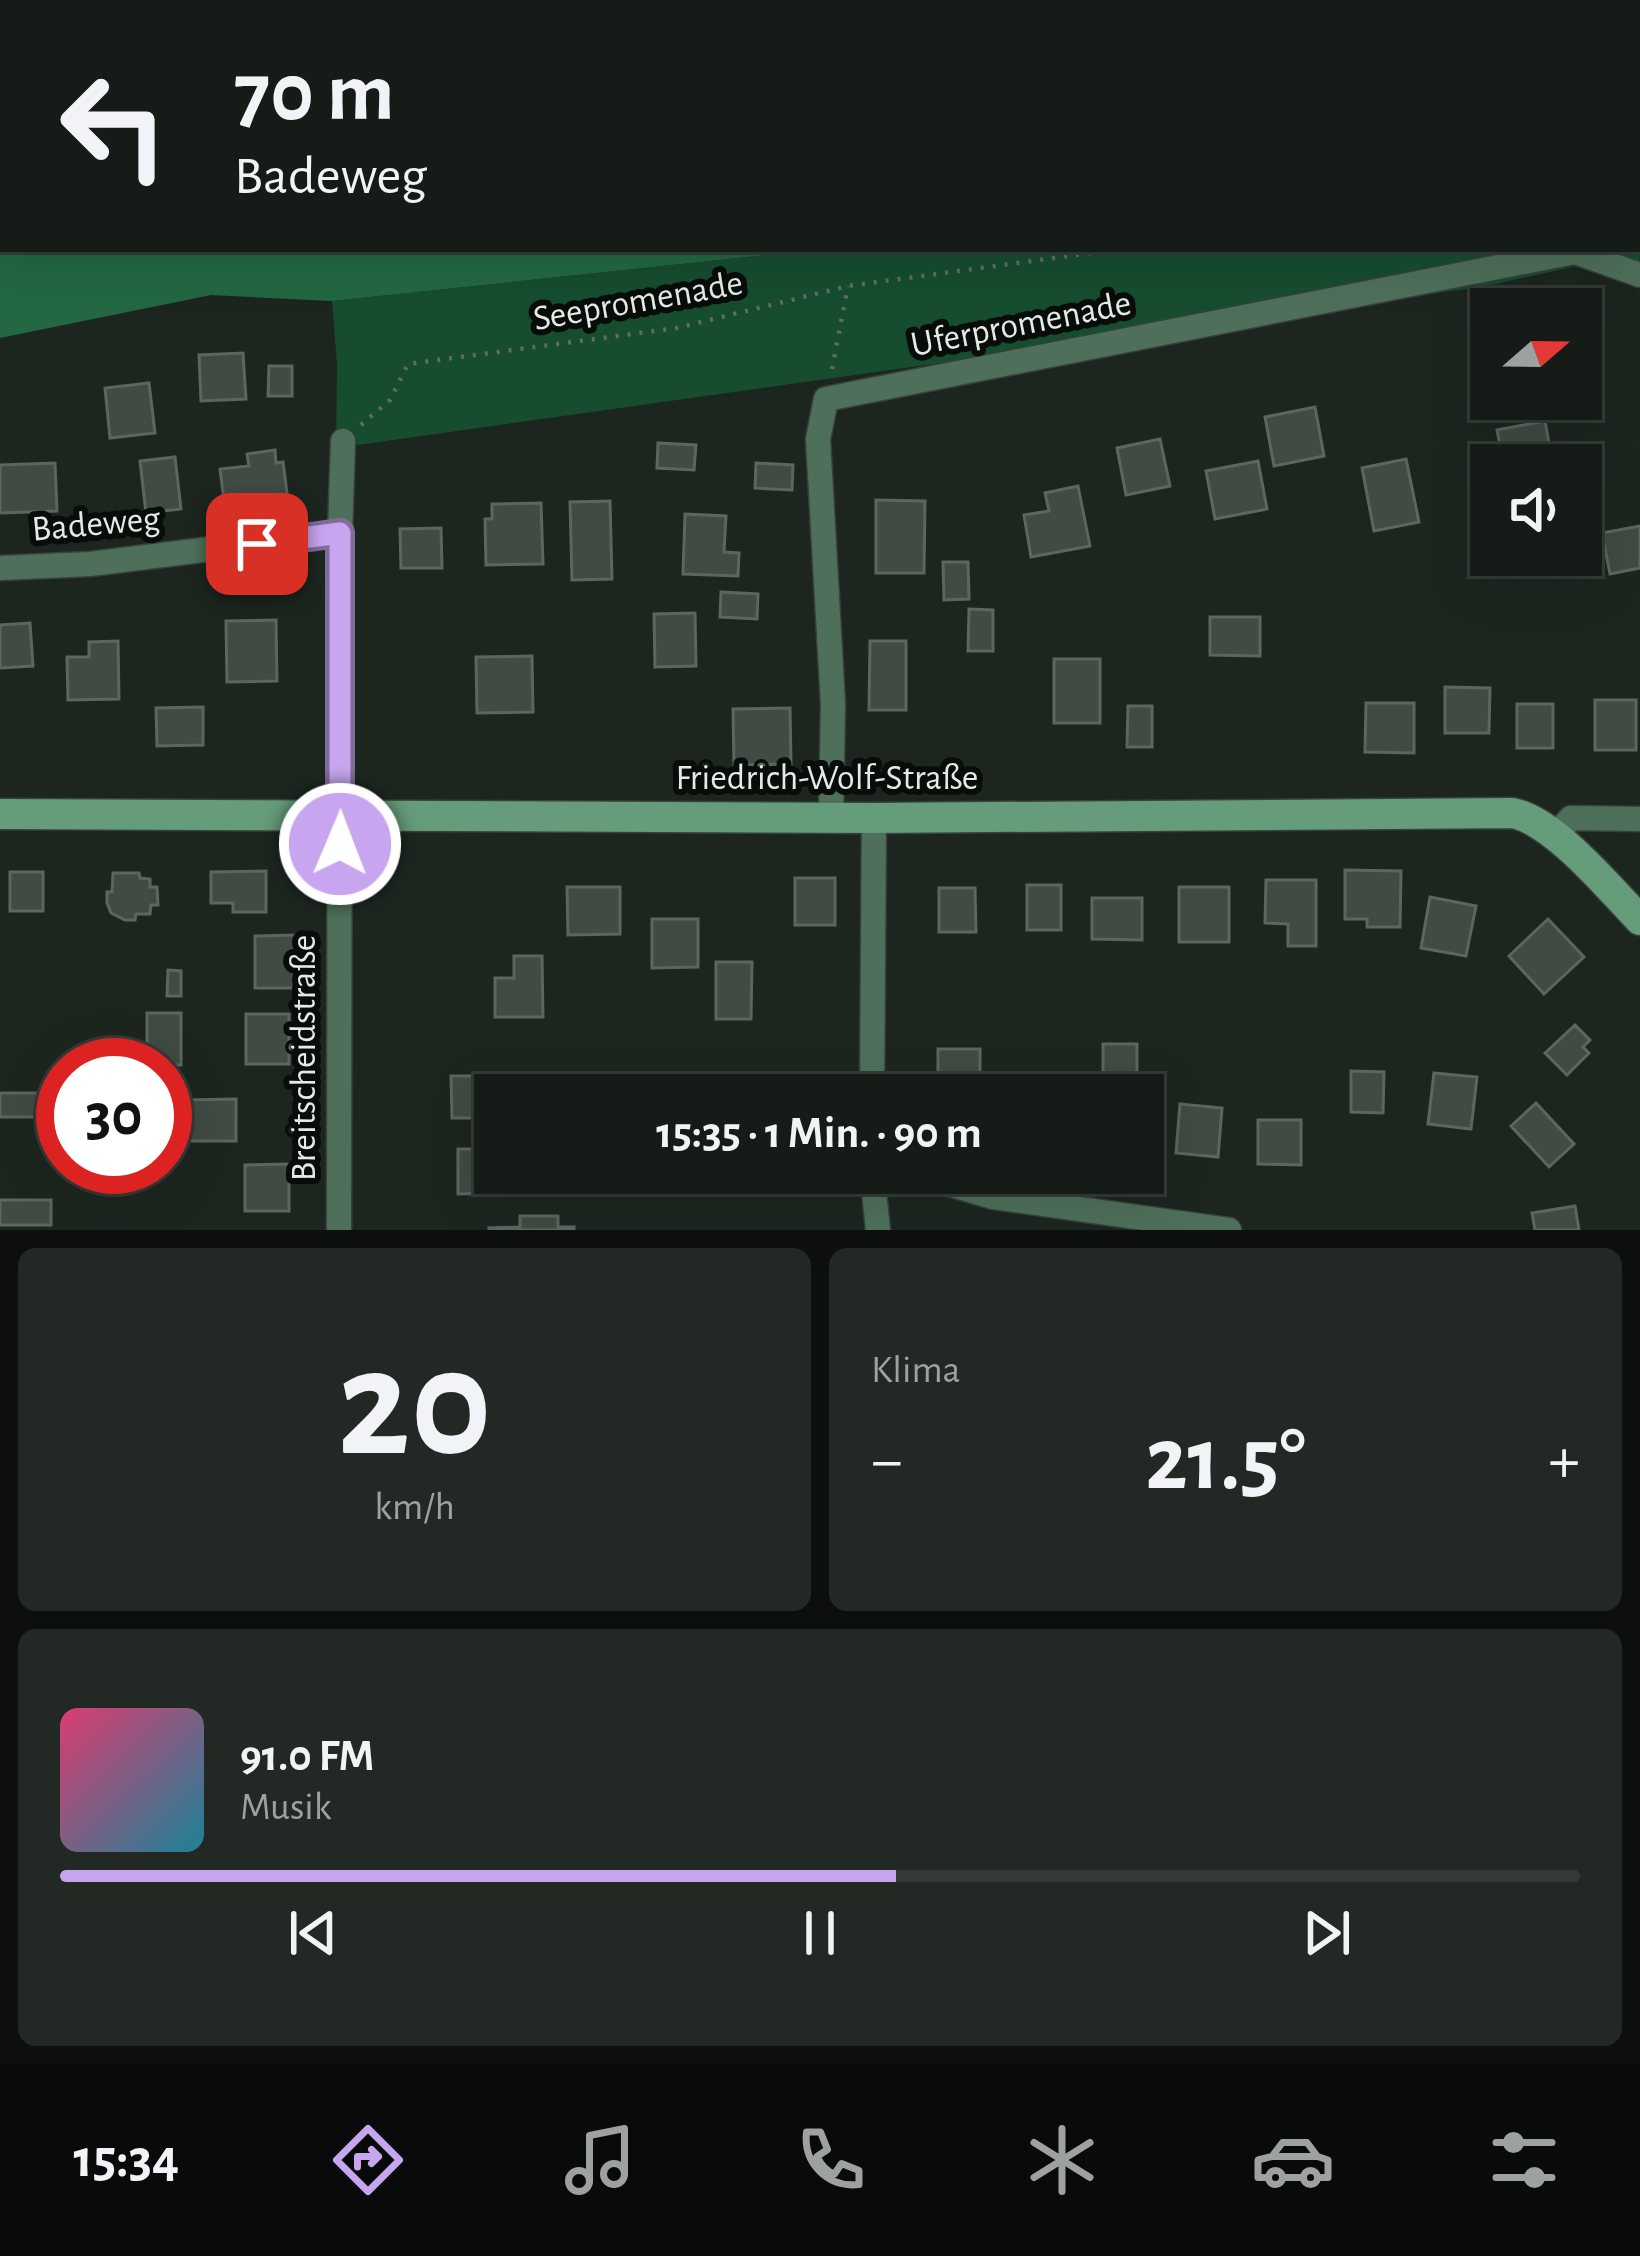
<!DOCTYPE html>
<html lang="de">
<head>
<meta charset="utf-8">
<style>
  :root { --surface:#151c17; --page:#222924; --text:#f1f3f6; --muted:#9da1a1; --line:#343a36; --accent:#c8a6ef }
  body { margin:0; font-family:"Alegreya Sans",sans-serif; background:var(--page); color:var(--text); height:100vh; display:flex; flex-direction:column; font-size:45px; white-space:nowrap }
  * { box-sizing:border-box; margin:0 }
  p { font-size:39px; color:var(--muted) }
  .icon { flex:none; width:66px; height:66px; fill:none; stroke:currentColor; stroke-width:2; stroke-linecap:round; stroke-linejoin:round }
  .map { position:relative; height:1230px; overflow:hidden }
  .panel { display:flex; flex-direction:column; gap:18px; padding:18px; background:#0c0f0d; flex:1 }
  .panel>* { flex:none }
  .banner { position:absolute; left:0px; top:0px; width:1641px; height:252px; box-shadow:0 12px 48px #0002,0 0 0 3px var(--line); background:#151c17; color:var(--text); overflow:hidden }
  .needle { width:78px; rotate:70deg }
  .fabs { position:absolute; left:1470px; top:288px; display:grid; gap:24px }
  .fabs a { display:grid; place-items:center; width:132px; height:132px; border-radius:0px; background:var(--surface); box-shadow:0 12px 48px #0002,0 0 0 3px var(--line); font-size:60px }
  .speed { position:absolute; left:36px; top:1038px; display:flex; gap:24px; font-size:60px; font-weight:700; text-align:center }
  .speed>* { display:grid; place-content:center; width:156px; height:156px; border-radius:50%; background:var(--surface); box-shadow:0 12px 48px #0002,0 0 0 3px var(--line); line-height:1 }
  .speed .limit { border:18px solid #d22; background:#fff; color:#111 }
  .pin { position:absolute; display:grid; place-items:center; width:102px; height:102px; color:#fff; margin:-51px; border-radius:24px; box-shadow:0 6px 18px #0006 }
  .me { position:absolute; width:132px; margin:-66px; rotate:1deg; stroke-linejoin:round; filter:drop-shadow(0 0 9px #0008) }
  .turn { display:flex; align-items:center; gap:42px; height:252px; padding:0 36px; font-size:54px }
  .turn .icon { width:156px; height:156px; stroke-width:2.5 }
  .turn b { display:block; font-size:84px; line-height:102px }
  .big { font-size:90px; font-weight:600; line-height:1.1 }
  .panel .tile { flex:1; display:flex; flex-direction:column; justify-content:center; gap:18px; min-width:0; padding:0 42px; border-radius:18px; background:var(--page) }
  .panel .dial { align-items:center; gap:0 }
  .dial b { font-size:156px; line-height:1 }
  .song { display:flex; align-items:center; gap:36px }
  .cover { width:144px; height:144px; border-radius:18px; background:linear-gradient(135deg,hsl(340 70% 55%),hsl(190 70% 35%)) }
  .played { height:12px; border-radius:6px; background:linear-gradient(90deg,var(--accent) 55%,var(--line) 55%) }
  .keys { display:flex; justify-content:space-around; direction:ltr }
  .heat { display:flex; justify-content:space-between; align-items:center; font-size:66px; direction:ltr }
  .panel .tiles { flex:1; display:grid; gap:18px; grid-template-columns:1fr 1fr }
  .tile:last-child { grid-column:span 2 }
  .trip { position:absolute; left:474px; top:1074px; width:690px; height:120px; border-radius:0px; background:var(--surface); box-shadow:0 12px 48px #0002,0 0 0 3px var(--line); font-weight:600; line-height:120px; text-align:center }
  .menu { display:flex; height:192px; justify-content:space-around; align-items:center; background:#080b09; color:var(--muted) }
  .menu .icon { width:84px; height:84px }
  .menu .active { color:var(--accent) }
  .menu b { font-size:54px; color:var(--text) }
  .map>svg:first-child { display:block }
  .green { fill:#164d2f }
  .water { fill:#236842 }
  .building { fill:#404b43; stroke:#5b665e; stroke-width:3 }
  .lines { fill:none; stroke-linecap:round; stroke-linejoin:round }
  .street-casing { stroke:#38413b; stroke-width:27 }
  .secondary-casing { stroke:#38413b; stroke-width:33 }
  .path { stroke:#626b65; stroke-width:4.5; stroke-dasharray:3 9; stroke-linecap:butt }
  .street { stroke:#4e705a; stroke-width:24 }
  .secondary { stroke:#659c79; stroke-width:30 }
  .route-casing { stroke:#826c9b; stroke-width:30 }
  .route { stroke:#c8a6ef; stroke-width:21 }
  .labels { text-anchor:middle; dominant-baseline:central; stroke-width:12; stroke-linejoin:round; paint-order:stroke }
  .street-label { font-size:36px; fill:#e4eae6; stroke:#090d0a }
</style>
</head>
<body>
<div class="map">
<svg width="1640" height="1230" viewBox="0 0 1640 1230">
  <rect width="100%" height="100%" fill="#1c261f"/>
  <path class="green" d="M1638,114L1640,285L1577,266L1487,286L336,448L337,364L332,301L823,249H1638Z"/>
  <path class="water" d="M0,0H1640V115L1638,3H3V249H823L332,301L211,295L0,338Z"/>
  <path class="building" d="M243,353L246,399L201,401L199,355Z
    M269,366H292V396H268Z
    M149,383L155,433L110,438L105,388Z
    M1315,407L1324,456L1274,466L1265,417Z
    M1545,421L1553,465H1504L1497,430Z
    M1160,439L1170,486L1126,495L1117,448Z
    M658,443L696,445L694,470L657,468Z
    M275,450L276,463L283,462L288,501L225,508L220,469L249,466L247,454Z
    M175,457L181,509L146,513L140,461Z
    M1406,459L1419,522L1374,531L1362,468Z
    M1258,461L1267,509L1215,519L1206,471Z
    M55,463L57,511L0,513V465Z
    M756,463L793,465L792,490L755,488Z
    M1078,486L1090,546L1031,557L1024,515L1049,511L1045,493Z
    M876,500L925,501L924,573H876Z
    M610,501L612,579L572,580L570,502Z
    M541,503L543,564L486,565L485,519H492V504Z
    M685,514L726,516L724,552L739,553L738,576L683,574Z
    M1640,526V568L1610,574L1602,533Z
    M441,528L442,568H401L400,529Z
    M943,562H968L969,599L944,600Z
    M721,592L758,594L757,619L720,617Z
    M969,609L993,610V651H968Z
    M695,613L696,666L655,667L654,614Z
    M1210,617H1260V656L1210,655Z
    M276,620L277,681L227,682L226,621Z
    M30,623L33,666L0,668V625Z
    M118,641L119,699L68,700L67,657H89V642Z
    M870,641H906V710H869Z
    M532,656L533,712L477,713L476,657Z
    M1054,659H1100V723H1054Z
    M1445,687L1490,688L1489,733H1445Z
    M1595,700H1636V750H1595Z
    M1366,703H1414V753L1365,752Z
    M1517,704H1553V748H1517Z
    M1128,706H1152V747H1127Z
    M203,707V745L157,746L156,708Z
    M790,708L791,764L734,765L733,709Z
    M1345,870L1401,871L1400,927H1367V919H1345Z
    M266,871V912H233V903H211V872Z
    M10,872H43V911H10Z
    M113,873H139L140,878L150,879V887H157L158,905H151L150,914H136L135,920H125L111,913L107,903V892H112Z
    M795,878H835V925H795Z
    M1266,880H1316V946H1288V924L1265,923Z
    M1027,885H1061V930H1027Z
    M567,887H620V934L568,935Z
    M1179,887H1229V942H1179Z
    M939,888H975L976,932H939Z
    M1430,897L1476,906L1466,956L1421,948Z
    M1092,898H1142V940L1092,939Z
    M652,919H698V967L652,968Z
    M1548,919L1584,957L1544,994L1509,956Z
    M297,935V988H255V936Z
    M514,956H542L543,1017H495V978H514Z
    M716,962H752L751,1019H716Z
    M168,970L181,971V996H167Z
    M147,1013H181V1065H147Z
    M246,1014H289V1064H246Z
    M1575,1025L1590,1040L1583,1047L1589,1053L1567,1075L1545,1053Z
    M1103,1044H1137V1075H1103Z
    M938,1049H980V1095H938Z
    M1351,1071L1384,1072L1383,1113L1351,1112Z
    M1434,1073L1477,1077L1471,1129L1428,1124Z
    M451,1076H496L495,1118H452Z
    M0,1093H53V1117H0Z
    M236,1099V1141H186L185,1100Z
    M1536,1103L1574,1144L1549,1167L1511,1126Z
    M1180,1104L1222,1108L1218,1157L1176,1153Z
    M1258,1120H1301V1165L1258,1164Z
    M458,1149H495V1173H502V1193L458,1194Z
    M289,1164V1211H245V1165Z
    M0,1200H51V1225H0Z
    M1575,1206L1579,1230H1535L1532,1213Z
    M520,1216H558V1227H574V1230H489V1228L520,1227Z"/>
  <g class="lines">
    <defs>
      <path id="street" d="M0,568L90,564L340,533
        M831,818L833,704L818,439L826,399L1575,252L1640,275
        M1556,835L1571,818L1640,819
        M872,1095L874,818
        M872,1173L878,1230
        M912,1173L993,1197L1229,1230
        M339,1230L340,533L343,441"/>
      <path id="secondary" d="M0,814L874,818L1512,813C1553,820 1609,888 1640,920"/>
    </defs>
    <use href="#street" class="street-casing"/>
    <use href="#secondary" class="secondary-casing"/>
    <path class="path" d="M1638,184L1640,185
      M832,369L848,286
      M361,425L390,400L408,364L677,328L848,286L1120,249"/>
    <use href="#street" class="street"/>
    <use href="#secondary" class="secondary"/>
  </g>
  <g class="lines">
    <defs>
      <path id="route" d="M257,544L340,533V844"/>
    </defs>
    <use href="#route" class="route-casing"/>
    <use href="#route" class="route"/>
  </g>
  <g class="labels">
    <g class="street-label">
      <text transform="translate(638 301) rotate(-10)">Seepromenade</text>
      <text transform="translate(1021 324) rotate(-11)">Uferpromenade</text>
      <text transform="translate(96 524) rotate(-5)">Badeweg</text>
      <text x="827" y="778">Friedrich-Wolf-Straße</text>
      <text transform="translate(304 1058) rotate(-90)">Breitscheidstraße</text>
    </g>
  </g>
</svg>
<div class="fabs">
<a><svg class="needle" viewBox="-14 -14 28 28"><path d="M0-13l5 13h-10z" fill="#e53935"/><path d="M0 13l5-13h-10z" fill="#9da1a1"/></svg></a>
<a><svg class="icon" aria-label="sound" viewBox="0 0 24 24"><path d="M4 9h4l5-4v14l-5-4H4zM17 9q2 3 0 6"/></svg></a>
</div>
<div class="speed"><div class="limit">30</div></div>
<div class="pin" style="left:257px;top:544px;background:#d93025"><svg class="icon" aria-label="arrive" viewBox="0 0 24 24"><path d="M6 21V4h12l-3 4 3 4H6"/></svg></div>
<svg class="me" style="left:340px;top:844px" viewBox="-20 -20 40 40"><circle r="17" fill="#c8a6ef" stroke="#fff" stroke-width="3"/><path d="M0-11L8 9 0 5-8 9z" fill="#fff"/></svg>
<div class="trip">15:35 · 1 Min. · 90 m</div>
<div class="banner">
<div class="turn"><svg class="icon" aria-label="left" viewBox="0 0 24 24"><path d="M17 20v-9H6M10 6l-5 5 5 5"/></svg><div><b>70 m</b>Badeweg</div></div>
</div>
</div>
<section class="panel">
<div class="tiles">
<div class="tile dial"><b>20</b><p>km/h</p></div>
<div class="tile"><p>Klima</p>
<div class="heat"><a>−</a><b class="big">21.5°</b><a>+</a></div>
</div>
<div class="tile">
<div class="song"><i class="cover"></i><div><b>91.0 FM</b><p>Musik</p></div></div>
<div class="played"></div>
<div class="keys"><svg class="icon" aria-label="previous" viewBox="0 0 24 24"><path d="M18 5L8 12l10 7zM5 5v14"/></svg><svg class="icon" aria-label="pause" viewBox="0 0 24 24"><path d="M8 5v14M16 5v14"/></svg><svg class="icon" aria-label="next" viewBox="0 0 24 24"><path d="M6 5l10 7-10 7zM19 5v14"/></svg></div>
</div>
</div>
</section>
<nav class="menu">
<b>15:34</b>
<svg class="icon active" aria-label="directions" viewBox="0 0 24 24"><path d="M12 3l9 9-9 9-9-9zM9 14v-3h6M13 9l2 2-2 2"/></svg>
<svg class="icon" aria-label="music" viewBox="0 0 24 24"><path d="M9 18V5l10-2v13"/><circle cx="6" cy="18" r="3"/><circle cx="16" cy="16" r="3"/></svg>
<svg class="icon" aria-label="phone" viewBox="0 0 24 24"><path d="M5 4h4l2 5-3 2q2 4 5 5l2-3 5 2v4C11 20 4 13 5 4z"/></svg>
<svg class="icon" aria-label="climate" viewBox="0 0 24 24"><path d="M12 3v18M4 7l16 10M4 17L20 7"/></svg>
<svg class="icon" aria-label="car" viewBox="0 0 24 24"><path d="M5 17H2v-5l4-1 3-4h7l3 4 3 1v5h-3M9 17h6M6 11h13"/><circle cx="7" cy="17" r="2"/><circle cx="17" cy="17" r="2"/></svg>
<svg class="icon" aria-label="filters" viewBox="0 0 24 24"><path d="M4 7h16M4 17h16"/><circle cx="9" cy="7" r="2"/><circle cx="15" cy="17" r="2"/></svg>
</nav>
</body>
</html>
